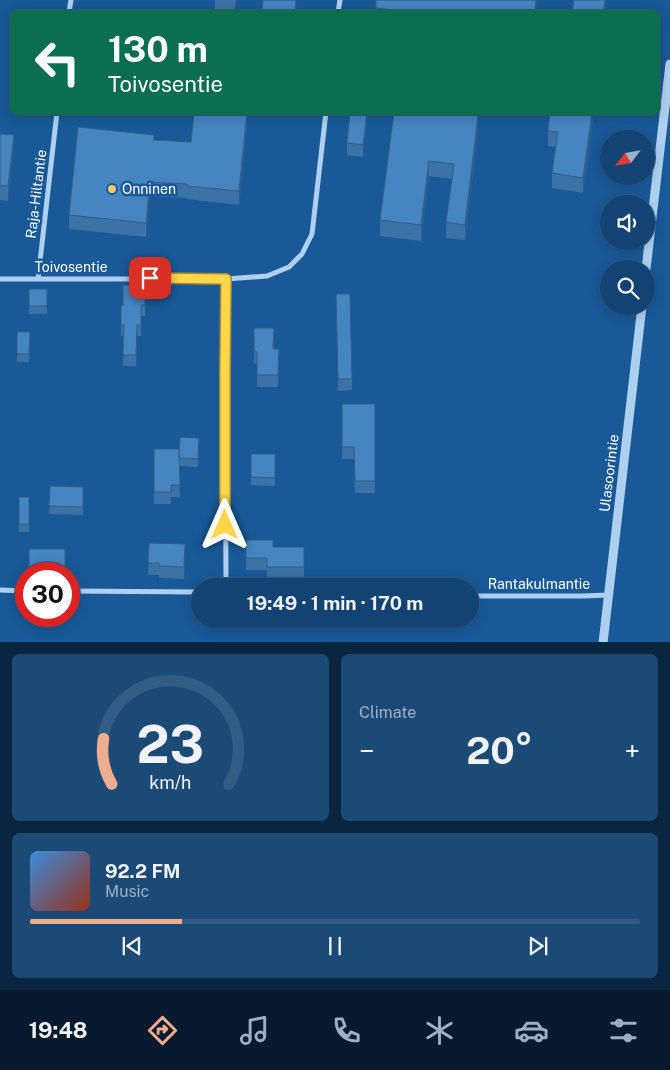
<!DOCTYPE html>
<html lang="en">
<head>
<meta charset="utf-8">
<style>
  :root { --surface:#134372; --page:#1c4a77; --text:#f1f3f6; --muted:#9db0c4; --line:#325c84; --accent:#eead8d }
  body { margin:0; font-family:"Public Sans",sans-serif; background:var(--page); color:var(--text); height:100vh; display:flex; flex-direction:column; font-size:19px; white-space:nowrap }
  * { box-sizing:border-box; margin:0 }
  p { font-size:16px; color:var(--muted) }
  .icon { flex:none; width:28px; height:28px; fill:none; stroke:currentColor; stroke-width:2; stroke-linecap:round; stroke-linejoin:round }
  .map { position:relative; height:642px; overflow:hidden }
  .sheet { display:flex; flex-direction:column; gap:12px; padding:12px; background:#0a253f; flex:1 }
  .sheet>* { flex:none }
  .guide { position:absolute; left:10px; top:10px; width:650px; height:105px; border-radius:8px; box-shadow:0 2px 12px #0003,0 0 0 1px var(--line); background:#0b6e4f; color:#fff; overflow:hidden }
  .needle { width:32px; rotate:239deg }
  .fabs { position:absolute; left:600px; top:130px; display:grid; gap:10px }
  .fabs a { display:grid; place-items:center; width:55px; height:55px; border-radius:50%; background:var(--surface); box-shadow:0 2px 12px #0003,0 0 0 1px var(--line); font-size:25px }
  .speed { position:absolute; left:15px; top:562px; display:flex; gap:10px; font-size:25px; font-weight:700; text-align:center }
  .speed>* { display:grid; place-content:center; width:65px; height:65px; border-radius:50%; background:var(--surface); box-shadow:0 2px 12px #0003,0 0 0 1px var(--line); line-height:1 }
  .speed .limit { border:8px solid #d22; background:#fff; color:#111 }
  .pin { position:absolute; display:grid; place-items:center; width:42px; height:42px; color:#fff; margin:-21px; border-radius:10px; box-shadow:0 2px 8px #0006 }
  .me { position:absolute; width:55px; margin:-28px; rotate:0deg; stroke-linejoin:round; filter:drop-shadow(0 0 4px #0008) }
  .turn { display:flex; align-items:center; gap:18px; height:105px; padding:0 15px; font-size:22px }
  .turn .icon { width:65px; height:65px; stroke-width:2.5 }
  .turn b { display:block; font-size:35px; line-height:42px }
  .big { font-size:38px; font-weight:700; line-height:1.1 }
  .sheet .widget { flex:1; display:flex; flex-direction:column; justify-content:center; gap:8px; min-width:0; padding:0 18px; border-radius:8px; background:var(--page) }
  .sheet .dial { align-items:center; gap:0 }
  .dial svg { height:130px; overflow:visible; fill:none; stroke:var(--line); stroke-width:7; stroke-linecap:round; text-anchor:middle }
  .dial text { fill:var(--text); stroke:none }
  .song { display:flex; align-items:center; gap:15px }
  .cover { width:60px; height:60px; border-radius:8px; background:linear-gradient(135deg,hsl(210 70% 55%),hsl(10 70% 35%)) }
  .played { height:5px; border-radius:2px; background:linear-gradient(90deg,var(--accent) 25%,var(--line) 25%) }
  .keys { display:flex; justify-content:space-around; direction:ltr }
  .heat { display:flex; justify-content:space-between; align-items:center; font-size:28px; direction:ltr }
  .sheet .tiles { flex:1; display:grid; gap:12px; grid-template-columns:1fr 1fr }
  .widget:last-child { grid-column:span 2 }
  .trip { position:absolute; left:191px; top:578px; width:288px; height:50px; border-radius:25px; background:var(--surface); box-shadow:0 2px 12px #0003,0 0 0 1px var(--line); font-weight:700; line-height:50px; text-align:center }
  .menu { display:flex; height:80px; justify-content:space-around; align-items:center; background:#081b2e; color:var(--muted) }
  .menu .icon { width:35px; height:35px }
  .menu .current { color:var(--accent) }
  .menu b { font-size:22px; color:var(--text) }
  .map>svg:first-child { display:block }
  .lines { fill:none; stroke-linecap:round; stroke-linejoin:round }
  .minor { stroke:#add0f1; stroke-width:5 }
  .tertiary { stroke:#add0f1; stroke-width:9 }
  .wall { fill:#3c72a5 }
  .shaded-wall { fill:#315d86 }
  .building { fill:#4685c0; stroke:#315d86 }
  .route-casing { stroke:#a68a30; stroke-width:12 }
  .route { stroke:#ffd54a; stroke-width:9 }
  .poi-dot { fill:#ffca6d; stroke:#195998; stroke-width:2 }
  .labels { text-anchor:middle; dominant-baseline:central; stroke-width:5; stroke-linejoin:round; paint-order:stroke }
  .poi-label { font-size:14px; fill:#fff; stroke:#195998; text-anchor:start }
  .street-label { font-size:14px; fill:#fff; stroke:#195998 }
</style>
</head>
<body>
<div class="map">
<svg width="670" height="643" viewBox="0 0 670 643">
  <rect width="100%" height="100%" fill="#195998"/>
  <g class="lines">
    <path class="minor" d="M69,12L71,0
      M338,12L340,0
      M0,279H226L267,276L289,267L302,254L312,234L326,112
      M38,279L57,112
      M226,279L225,372L226,580L230,586
      M0,590L26,591
      M69,591L200,592
      M470,596H582L608,595"/>
    <path class="tertiary" d="M646,269L670,64
      M603,643L642,306"/>
  </g>
  <path class="wall" d="M215,0H236L235,11L215,9Z
    M376,8L536,12H376Z
    M368,112L363,157L347,155V143Z
    M394,112L478,131L465,240L446,238V222L452,179L429,176L421,241L380,236V220Z
    M594,112L583,193L552,188V173L556,147L548,146V131Z
    M247,124L239,205L187,199V198L150,196L146,237L69,229V215L154,140L191,142Z
    M0,134L14,151L8,201L0,200Z
    M145,285V316H141V336H137L136,366H123L124,336H121V317L123,305Z
    M29,289H47V314H29Z
    M336,294L352,379V390L338,391Z
    M254,328L274,349H279L278,387H257V364L254,363Z
    M17,332H30L29,362H17Z
    M342,404H375V493H355L354,459H342Z
    M199,446L198,467L179,466L180,497H171V504H154V449L179,458Z
    M251,454H275V486L251,485Z
    M50,486L83,487V515L49,514Z
    M19,497H29V532H19Z
    M246,540L273,547H304V579H267V570H246Z
    M149,543L185,544L184,579L159,578V575H148Z
    M29,549H65V574H29Z"/>
  <path class="shaded-wall" d="M536,0H538L536,12H535Z
    M605,0H607L605,12H603Z
    M247,112V124L239,205V191Z
    M367,112H368L363,157V145Z
    M592,112H594L583,193V178Z
    M478,115V131L465,240V225Z
    M14,135V151L8,201V186Z
    M429,161V176L421,241V225Z
    M150,182V196L146,237V223Z"/>
  <path class="building" d="M263,0H296L295,12H262Z
    M376,0H536L535,12H413L376,8Z
    M574,0H605L603,12H572Z
    M194,112H247L239,191L187,186V184L150,182L146,223L69,215L78,127L154,135V140L191,142Z
    M350,112H367L363,145L347,143Z
    M394,112H453L478,115L465,225L446,222L454,164L429,161L421,225L380,220Z
    M550,112H592L583,178L552,173L558,132L548,131Z
    M0,134L14,135L8,186L0,185Z
    M123,285H145V305H141V325H137L136,355H123L124,325H121V306L123,305Z
    M29,289H47V306H29Z
    M336,294H350L352,379H338Z
    M254,328H274L273,349H279L278,375H257V352L254,351Z
    M17,332H30L29,354H17Z
    M342,404H375V481H355L354,447H342Z
    M180,437L199,438L198,459L179,458Z
    M154,449H179L180,485H171V492H154Z
    M251,454H275V478L251,477Z
    M50,486L83,487V507L49,506Z
    M19,497H29V524H19Z
    M246,540H273V547H304V567H267V558H246Z
    M149,543L185,544L184,567L159,566V563H148Z
    M29,549H65V569L29,568Z"/>
  <g class="lines">
    <defs>
      <path id="route" d="M150,278L226,279L225,372V525"/>
    </defs>
    <use href="#route" class="route-casing"/>
    <use href="#route" class="route"/>
  </g>
  <circle class="poi-dot" cx="112" cy="189" r="5"/>
  <g class="labels">
    <g class="poi-label">
      <text x="122" y="189">Onninen</text>
    </g>
    <g class="street-label">
      <text transform="translate(36 194) rotate(-83)">Raja-Hiltantie</text>
      <text x="71" y="267">Toivosentie</text>
      <text transform="translate(609 473) rotate(-83)">Ulasoorintie</text>
      <text x="539" y="584">Rantakulmantie</text>
    </g>
  </g>
</svg>
<div class="fabs">
<a><svg class="needle" viewBox="-14 -14 28 28"><path d="M0-13l5 13h-10z" fill="#e53935"/><path d="M0 13l5-13h-10z" fill="#9db0c4"/></svg></a>
<a><svg class="icon" aria-label="sound" viewBox="0 0 24 24"><path d="M4 9h4l5-4v14l-5-4H4zM17 9q2 3 0 6"/></svg></a>
<a><svg class="icon" aria-label="search" viewBox="0 0 24 24"><circle cx="10" cy="10" r="6"/><path d="M15 15l6 6"/></svg></a>
</div>
<div class="speed"><div class="limit">30</div></div>
<div class="pin" style="left:150px;top:278px;background:#d93025"><svg class="icon" aria-label="arrive" viewBox="0 0 24 24"><path d="M6 21V4h12l-3 4 3 4H6"/></svg></div>
<svg class="me" style="left:225px;top:525px" viewBox="-20 -20 40 40"><path d="M0-17L14 15 0 8-14 15z" fill="#ffd54a" stroke="#fff" stroke-width="4"/></svg>
<div class="trip">19:49 · 1 min · 170 m</div>
<div class="guide">
<div class="turn"><svg class="icon" aria-label="left" viewBox="0 0 24 24"><path d="M17 20v-9H6M10 6l-5 5 5 5"/></svg><div><b>130 m</b>Toivosentie</div></div>
</div>
</div>
<section class="sheet">
<div class="tiles">
<div class="widget dial"><svg viewBox="0 0 100 80">
<path d="M14 69A42 42 0 1 1 86 69"/>
<path d="M14 69A42 42 0 0 1 9 41" stroke="#eead8d"/>
<text x="50" y="56" font-size="32" font-weight="700">23</text>
<text x="50" y="72" font-size="11">km/h</text>
</svg></div>
<div class="widget"><p>Climate</p>
<div class="heat"><a>−</a><b class="big">20°</b><a>+</a></div>
</div>
<div class="widget">
<div class="song"><i class="cover"></i><div><b>92.2 FM</b><p>Music</p></div></div>
<div class="played"></div>
<div class="keys"><svg class="icon" aria-label="previous" viewBox="0 0 24 24"><path d="M18 5L8 12l10 7zM5 5v14"/></svg><svg class="icon" aria-label="pause" viewBox="0 0 24 24"><path d="M8 5v14M16 5v14"/></svg><svg class="icon" aria-label="next" viewBox="0 0 24 24"><path d="M6 5l10 7-10 7zM19 5v14"/></svg></div>
</div>
</div>
</section>
<nav class="menu">
<b>19:48</b>
<svg class="icon current" aria-label="directions" viewBox="0 0 24 24"><path d="M12 3l9 9-9 9-9-9zM9 14v-3h6M13 9l2 2-2 2"/></svg>
<svg class="icon" aria-label="music" viewBox="0 0 24 24"><path d="M9 18V5l10-2v13"/><circle cx="6" cy="18" r="3"/><circle cx="16" cy="16" r="3"/></svg>
<svg class="icon" aria-label="phone" viewBox="0 0 24 24"><path d="M5 4h4l2 5-3 2q2 4 5 5l2-3 5 2v4C11 20 4 13 5 4z"/></svg>
<svg class="icon" aria-label="climate" viewBox="0 0 24 24"><path d="M12 3v18M4 7l16 10M4 17L20 7"/></svg>
<svg class="icon" aria-label="car" viewBox="0 0 24 24"><path d="M5 17H2v-5l4-1 3-4h7l3 4 3 1v5h-3M9 17h6M6 11h13"/><circle cx="7" cy="17" r="2"/><circle cx="17" cy="17" r="2"/></svg>
<svg class="icon" aria-label="filters" viewBox="0 0 24 24"><path d="M4 7h16M4 17h16"/><circle cx="9" cy="7" r="2"/><circle cx="15" cy="17" r="2"/></svg>
</nav>
</body>
</html>
